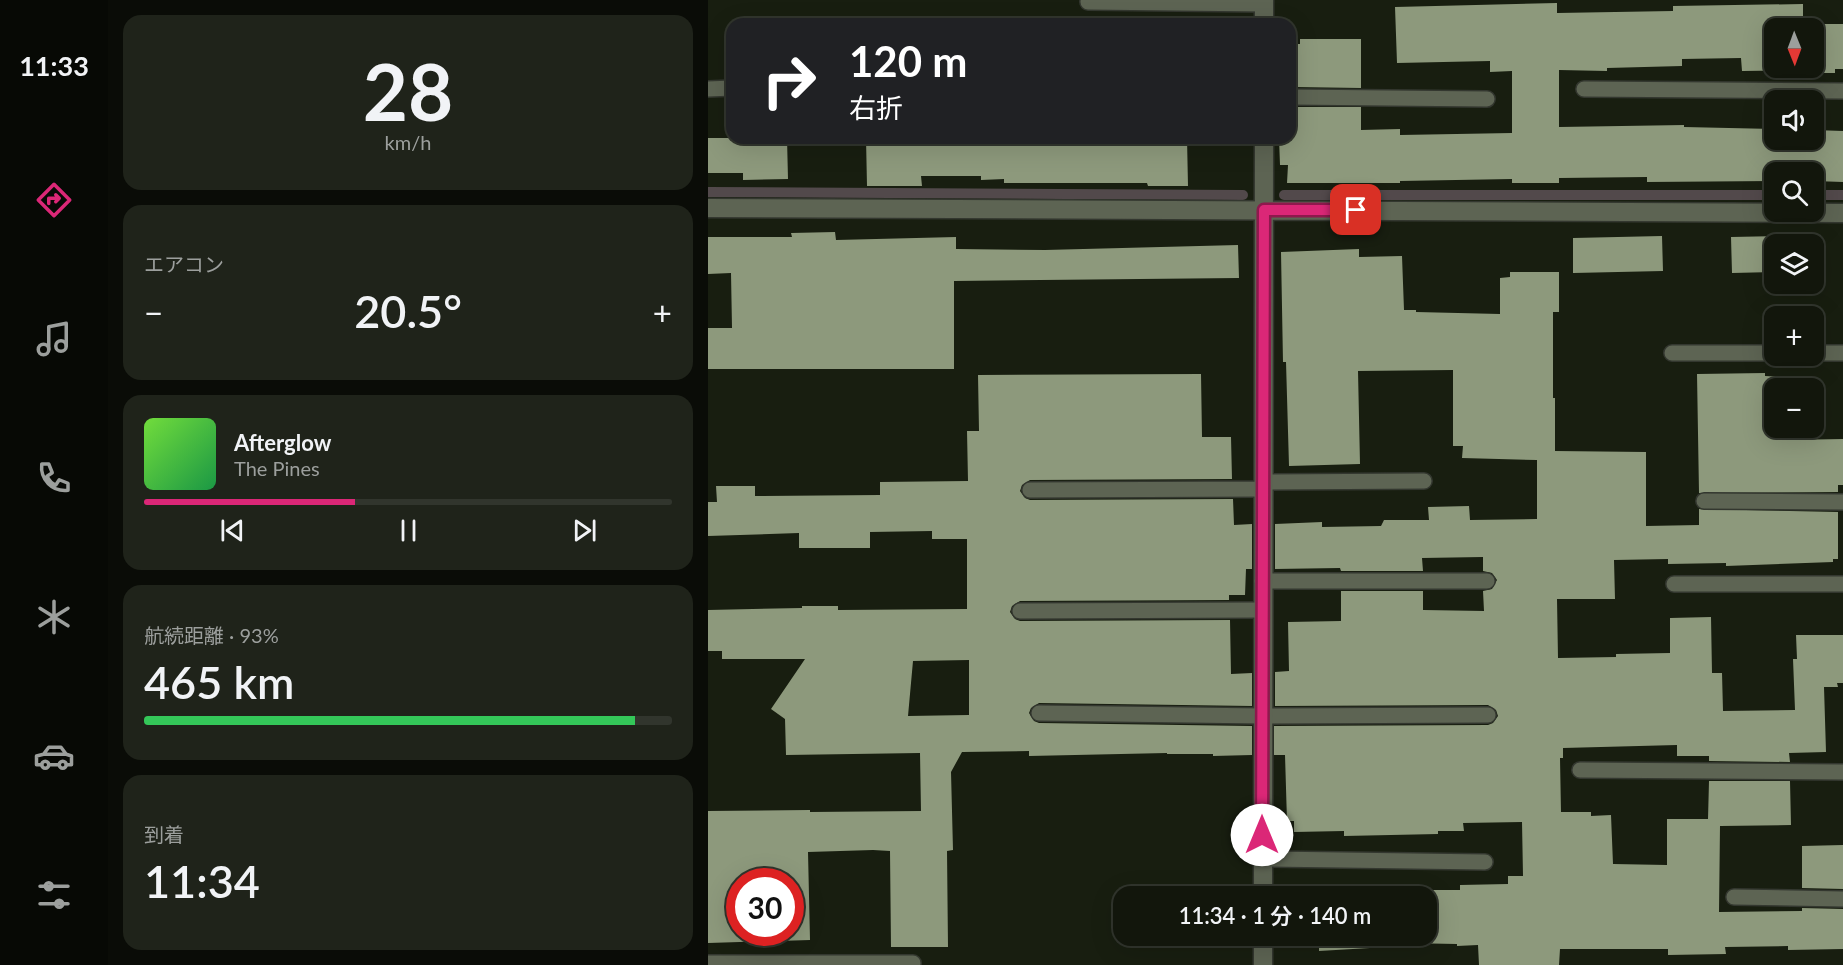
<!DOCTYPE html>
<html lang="ja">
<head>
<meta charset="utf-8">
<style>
  :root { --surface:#12160c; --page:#1f231a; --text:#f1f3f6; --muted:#9c9f9d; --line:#31352d; --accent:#db2777 }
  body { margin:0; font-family:Lato,"Noto Sans JP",sans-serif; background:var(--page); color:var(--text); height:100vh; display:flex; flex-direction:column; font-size:22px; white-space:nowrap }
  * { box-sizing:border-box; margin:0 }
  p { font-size:20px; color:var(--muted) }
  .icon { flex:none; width:33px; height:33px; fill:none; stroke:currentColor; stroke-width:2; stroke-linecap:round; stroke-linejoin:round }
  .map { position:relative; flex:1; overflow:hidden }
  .side { display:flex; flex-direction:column; gap:15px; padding:15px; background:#0a0c07; width:600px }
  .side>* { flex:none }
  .top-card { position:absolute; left:18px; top:18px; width:570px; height:126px; border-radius:18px; box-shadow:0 6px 24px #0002,0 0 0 2px var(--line); background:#202124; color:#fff; overflow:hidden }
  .needle { width:39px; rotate:179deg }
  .controls { position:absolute; left:1056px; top:18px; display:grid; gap:12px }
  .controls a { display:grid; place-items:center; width:60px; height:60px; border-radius:12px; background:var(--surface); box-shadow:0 6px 24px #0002,0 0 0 2px var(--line); font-size:30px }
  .speed { position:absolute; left:18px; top:868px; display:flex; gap:12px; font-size:30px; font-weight:700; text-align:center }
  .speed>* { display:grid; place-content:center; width:78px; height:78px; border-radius:50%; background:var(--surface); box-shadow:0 6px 24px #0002,0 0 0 2px var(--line); line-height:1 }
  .speed .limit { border:9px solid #d22; background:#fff; color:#111 }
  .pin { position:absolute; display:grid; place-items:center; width:51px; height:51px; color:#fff; margin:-26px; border-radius:12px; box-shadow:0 3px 9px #0006 }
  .me { position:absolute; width:66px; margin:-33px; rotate:0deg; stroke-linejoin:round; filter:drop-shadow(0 0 4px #0008) }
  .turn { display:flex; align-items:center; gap:21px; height:126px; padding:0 24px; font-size:27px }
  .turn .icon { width:78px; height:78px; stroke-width:2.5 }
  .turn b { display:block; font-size:42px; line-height:51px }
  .big { font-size:45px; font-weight:600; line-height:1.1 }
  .side .tile { flex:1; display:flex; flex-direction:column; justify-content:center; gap:9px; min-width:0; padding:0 21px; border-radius:18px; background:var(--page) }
  .side .dial { align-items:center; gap:0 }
  .dial b { font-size:78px; line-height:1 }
  .song { display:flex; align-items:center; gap:18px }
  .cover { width:72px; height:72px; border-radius:9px; background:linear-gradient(135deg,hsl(100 70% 55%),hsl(140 70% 35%)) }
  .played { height:6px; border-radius:3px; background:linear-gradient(90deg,var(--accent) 40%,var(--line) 40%) }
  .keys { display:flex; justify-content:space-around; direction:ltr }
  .heat { display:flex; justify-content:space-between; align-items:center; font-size:33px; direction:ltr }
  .charge { height:9px; border-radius:4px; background:linear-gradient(90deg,#34c759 93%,var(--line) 0) }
  .trip { position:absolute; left:405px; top:886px; width:324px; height:60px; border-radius:18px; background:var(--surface); box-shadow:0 6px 24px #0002,0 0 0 2px var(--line); font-weight:600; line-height:60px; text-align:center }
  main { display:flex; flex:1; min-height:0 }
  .dock { display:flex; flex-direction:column; width:108px; justify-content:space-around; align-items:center; background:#070905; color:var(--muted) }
  .dock .icon { width:42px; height:42px }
  .dock .on { color:var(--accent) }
  .dock b { font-size:27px; color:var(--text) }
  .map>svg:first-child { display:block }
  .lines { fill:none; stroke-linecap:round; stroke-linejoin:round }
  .stream { stroke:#52494b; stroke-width:10 }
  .building { fill:#8d997c; fill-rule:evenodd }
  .lane-casing { stroke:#33372f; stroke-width:18 }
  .street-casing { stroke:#33372f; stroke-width:21 }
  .lane { stroke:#5d6453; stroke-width:15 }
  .street { stroke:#5d6453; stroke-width:18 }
  .route-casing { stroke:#8e194d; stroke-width:15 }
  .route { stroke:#db2777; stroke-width:10 }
</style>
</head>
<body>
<main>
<nav class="dock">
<b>11:33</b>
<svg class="icon on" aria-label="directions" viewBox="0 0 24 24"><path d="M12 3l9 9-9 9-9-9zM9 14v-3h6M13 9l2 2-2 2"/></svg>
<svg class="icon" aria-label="music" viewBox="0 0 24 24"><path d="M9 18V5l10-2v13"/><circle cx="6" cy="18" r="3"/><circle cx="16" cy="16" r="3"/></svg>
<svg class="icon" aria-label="phone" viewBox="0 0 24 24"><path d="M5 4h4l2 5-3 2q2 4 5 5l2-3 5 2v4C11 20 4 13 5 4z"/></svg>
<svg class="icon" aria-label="climate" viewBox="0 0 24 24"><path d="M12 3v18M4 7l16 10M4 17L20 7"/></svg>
<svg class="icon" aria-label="car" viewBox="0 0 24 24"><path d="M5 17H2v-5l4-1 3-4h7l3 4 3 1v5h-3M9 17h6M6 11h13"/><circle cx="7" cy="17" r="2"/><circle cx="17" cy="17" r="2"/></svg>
<svg class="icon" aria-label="filters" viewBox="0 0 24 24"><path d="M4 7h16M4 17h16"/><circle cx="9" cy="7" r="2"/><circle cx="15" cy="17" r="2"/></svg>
</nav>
<section class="side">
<div class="tile dial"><b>28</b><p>km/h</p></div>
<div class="tile"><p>エアコン</p>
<div class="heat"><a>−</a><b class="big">20.5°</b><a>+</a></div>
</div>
<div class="tile">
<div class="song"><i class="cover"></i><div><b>Afterglow</b><p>The Pines</p></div></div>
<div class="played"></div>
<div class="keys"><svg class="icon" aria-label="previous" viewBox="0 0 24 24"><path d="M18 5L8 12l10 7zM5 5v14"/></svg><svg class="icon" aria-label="pause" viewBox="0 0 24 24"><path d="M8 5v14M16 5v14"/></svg><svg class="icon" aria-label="next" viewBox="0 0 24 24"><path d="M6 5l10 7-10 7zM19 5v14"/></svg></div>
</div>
<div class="tile"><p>航続距離 · 93%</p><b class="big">465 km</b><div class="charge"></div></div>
<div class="tile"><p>到着</p><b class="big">11:34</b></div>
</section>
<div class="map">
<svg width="1135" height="965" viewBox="0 0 1135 965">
  <rect width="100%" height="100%" fill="#181e10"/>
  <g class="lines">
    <path class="stream" d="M0,192L535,195
      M576,195H1066
      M1106,195H1135"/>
  </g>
  <path class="building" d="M849,3V13L965,11V6L1095,4V24H1135V69H1127V73H1099V70L1034,71L1033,58L974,59V66L899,68V71L851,70V127L976,125V127L1066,129V140H1106V130L1135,131V182L1106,181V172H1066V181L939,182V177L851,178V183H804V179L692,181V183H579L580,165H572L571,138H582L584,136L585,107H653V130L692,129V135L804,133V71L782,72V61L689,63L687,7ZM1066,28H1106V68H1066Z
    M592,39H653V88L585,87V44H592Z
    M0,138H79L80,179L35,180V173H0Z
    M158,138H242V140L368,138L400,142V138H479L480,186H440L439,183H296V179L273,180V176H213L214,186H159Z
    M127,232L128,240L248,237V249L337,250L530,245L531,278L246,281V369H0V328H24L23,273L0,274V237H84L83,233Z
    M1113,235V271L1106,272V244H1066V272L1024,273L1023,237Z
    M954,236L955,271L865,273V238Z
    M651,249V257L694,256L696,310H708V312L792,314V278L802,277V272H851V312H845V398H847V451L938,452V526L991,525V509L1130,512V559H1125V562L1018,566V563L960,564V559L906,560L907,599H849L850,658L908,657V654L962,653V618L1003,617L1004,673H1014L1015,711L1087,710L1085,659H1089L1088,635H1135V683H1129L1130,687H1116L1118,752L1081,753L1082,762L1001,761V756H969V745L855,748V758H852L853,812H883V816L903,815L905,864L959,865V819H1000L1001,781H1082L1083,825L1012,826L1011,912L1094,911V908L1135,909V949L1080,950V946L1017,947L1018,954L960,955V949H852L851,965H771L770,945L749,946V944L696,943V946L611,951V936H718V897H610L703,895V890H752V885L800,884V876H815L814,822L755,823L756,831H730V834L636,836V831L586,832V821H579L577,755H566V726L780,725L785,723L790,716L788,710L780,705L567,706V672L581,671L580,622L633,621V591H715V610L776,611L775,591L784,589L789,580L784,573L775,571V557L714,558L715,571H633L632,568L567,569V524L614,522V527L673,526L676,520H721L720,507L761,506L762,520L829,519V460L754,458L755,446H745V370L650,371L652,464L581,466L578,362H575L573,252Z
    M1057,373V376L1080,377V388H1066V428H1079V440L1135,439V485H1130V492L991,493L989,374Z
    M493,374L494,437H523L524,479L322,480L314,485L312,491L317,498L322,500L525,499L526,525L544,524V569H538L537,595H521V600L312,601L304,606L302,612L307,619L312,621L522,620L523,674L544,673V706L331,703L323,708L321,713L326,721L331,723L544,726V755L505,756V754H459V753L321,756V751L254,752L243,772L245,850L239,851L240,947H183L182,851L165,850L100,852L102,940L0,943V811L102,810V812L213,811L212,753L78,755L77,719L63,709L97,659H14V651H0V610L94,608V606H130V610L259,609V539H224V531L162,532V548H91V533L0,536V502H9L8,486H47V496L172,495V482L260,481L259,431H271L270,375ZM261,660V715L200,716L205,661ZM32,882H82V933H32Z
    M1135,845V889L1094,888V846Z"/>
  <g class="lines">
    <defs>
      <path id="lane" d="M380,2L556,4
        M0,89L24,88
        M876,89L1135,91
        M582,97L779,99
        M964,353H1066
        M1106,353H1135
        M555,482L716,481
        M322,490L555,489
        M996,501L1135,502
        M554,581H779
        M966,584H1135
        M312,611L554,610
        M331,713L554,716L780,715
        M872,770L1135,772
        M554,859L777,862
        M1026,897L1135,899
        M0,963H205"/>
      <path id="street" d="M556,0V24
        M0,208L1135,213
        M555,897L556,138
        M555,936V965"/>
    </defs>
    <use href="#lane" class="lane-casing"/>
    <use href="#street" class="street-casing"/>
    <use href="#lane" class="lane"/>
    <use href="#street" class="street"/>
  </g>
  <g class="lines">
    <defs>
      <path id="route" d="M554,835L556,210H648"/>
    </defs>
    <use href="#route" class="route-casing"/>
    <use href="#route" class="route"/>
  </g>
</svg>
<div class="controls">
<a><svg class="needle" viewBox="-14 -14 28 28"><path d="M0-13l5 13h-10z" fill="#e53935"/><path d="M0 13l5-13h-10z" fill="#9c9f9d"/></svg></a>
<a><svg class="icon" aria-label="sound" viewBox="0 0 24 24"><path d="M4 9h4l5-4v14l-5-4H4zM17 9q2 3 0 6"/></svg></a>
<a><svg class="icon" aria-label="search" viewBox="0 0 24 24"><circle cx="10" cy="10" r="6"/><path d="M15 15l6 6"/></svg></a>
<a><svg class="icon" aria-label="layers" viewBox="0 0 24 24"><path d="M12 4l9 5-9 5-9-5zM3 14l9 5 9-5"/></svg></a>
<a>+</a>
<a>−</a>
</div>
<div class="speed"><div class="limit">30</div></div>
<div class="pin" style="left:648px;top:210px;background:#d93025"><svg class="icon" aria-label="arrive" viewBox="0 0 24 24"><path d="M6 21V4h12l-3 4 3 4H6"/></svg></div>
<svg class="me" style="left:554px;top:835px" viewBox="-20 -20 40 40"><circle r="19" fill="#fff"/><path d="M0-13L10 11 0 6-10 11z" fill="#db2777"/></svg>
<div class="trip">11:34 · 1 分 · 140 m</div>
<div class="top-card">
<div class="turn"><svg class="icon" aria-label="right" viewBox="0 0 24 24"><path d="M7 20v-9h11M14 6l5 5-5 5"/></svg><div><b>120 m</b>右折</div></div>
</div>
</div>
</main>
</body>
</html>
